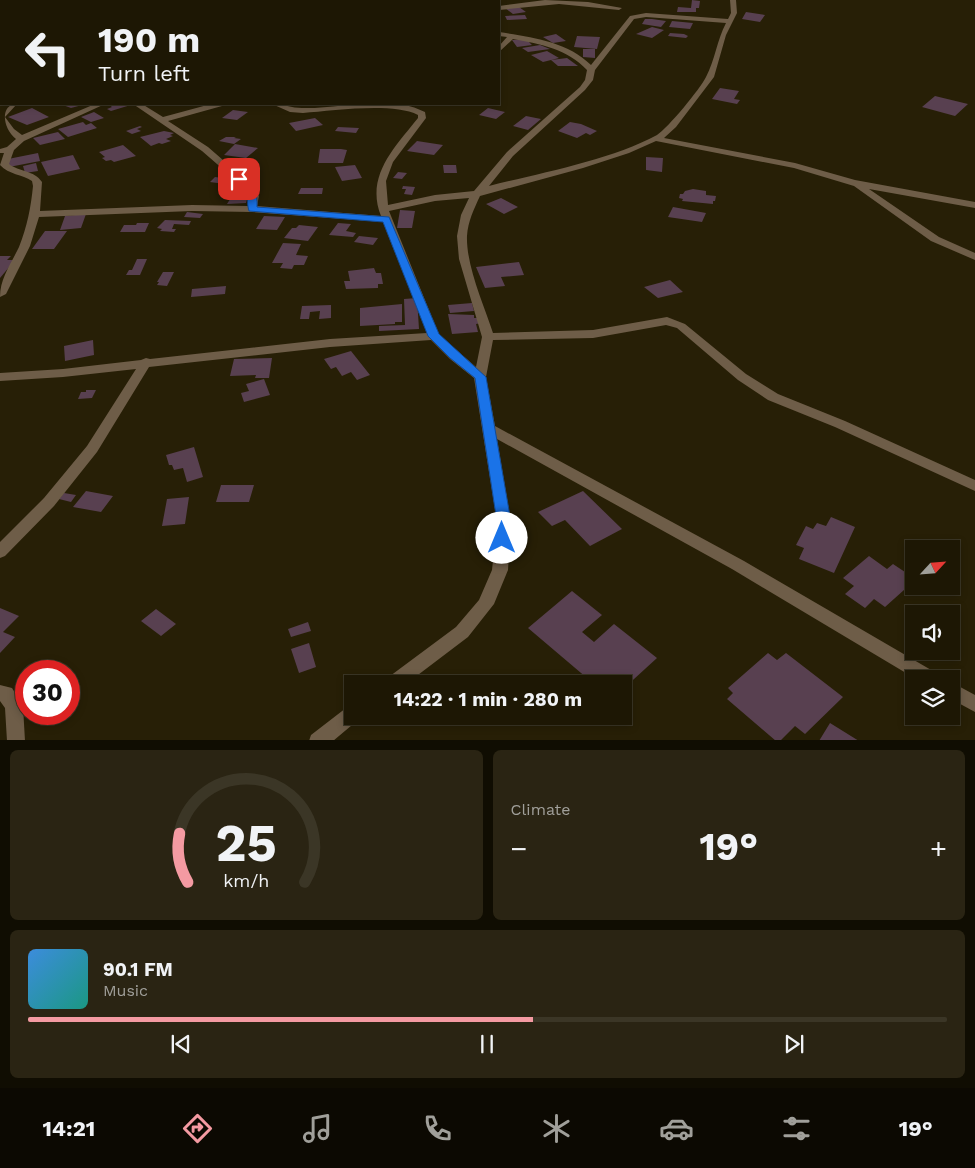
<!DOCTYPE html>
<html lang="en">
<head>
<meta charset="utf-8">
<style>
  :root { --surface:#1d1704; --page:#2a2413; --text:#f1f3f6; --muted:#a09f9a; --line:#3b3626; --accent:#f49aa2 }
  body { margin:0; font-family:"Work Sans",sans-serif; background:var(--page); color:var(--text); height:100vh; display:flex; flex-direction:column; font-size:19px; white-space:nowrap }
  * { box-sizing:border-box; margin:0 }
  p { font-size:16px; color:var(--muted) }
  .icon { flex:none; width:28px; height:28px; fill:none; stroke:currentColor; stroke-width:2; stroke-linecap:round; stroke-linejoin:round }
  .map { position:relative; height:740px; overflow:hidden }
  .details { display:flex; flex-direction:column; gap:10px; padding:10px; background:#100d02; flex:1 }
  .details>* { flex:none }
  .hud { position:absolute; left:0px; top:0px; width:500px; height:105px; box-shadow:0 2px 8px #0003,0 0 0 1px var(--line); background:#1d1704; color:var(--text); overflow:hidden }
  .needle { width:32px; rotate:64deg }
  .fabs { position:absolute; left:905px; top:540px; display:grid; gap:10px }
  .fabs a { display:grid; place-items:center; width:55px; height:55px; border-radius:0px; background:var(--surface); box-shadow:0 2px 8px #0003,0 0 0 1px var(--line); font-size:25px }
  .speed { position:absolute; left:15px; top:660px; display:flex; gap:10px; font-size:25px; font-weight:700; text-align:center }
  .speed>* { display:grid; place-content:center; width:65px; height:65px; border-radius:50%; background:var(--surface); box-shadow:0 2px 8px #0003,0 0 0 1px var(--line); line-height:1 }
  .speed .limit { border:8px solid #d22; background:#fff; color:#111 }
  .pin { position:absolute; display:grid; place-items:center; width:42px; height:42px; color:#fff; margin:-21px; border-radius:10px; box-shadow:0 2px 8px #0006 }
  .me { position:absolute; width:55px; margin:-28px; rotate:0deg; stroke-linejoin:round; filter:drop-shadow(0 0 4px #0008) }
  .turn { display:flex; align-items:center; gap:18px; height:105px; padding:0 15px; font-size:22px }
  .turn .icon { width:65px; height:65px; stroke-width:2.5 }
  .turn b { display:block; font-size:35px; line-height:42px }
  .big { font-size:38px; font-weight:700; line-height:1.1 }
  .details .tile { flex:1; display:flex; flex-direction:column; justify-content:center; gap:8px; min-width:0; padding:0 18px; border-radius:8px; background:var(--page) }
  .details .dial { align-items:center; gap:0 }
  .dial svg { height:130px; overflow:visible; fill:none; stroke:var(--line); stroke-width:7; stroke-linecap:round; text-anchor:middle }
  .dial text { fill:var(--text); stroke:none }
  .song { display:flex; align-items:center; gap:15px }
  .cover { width:60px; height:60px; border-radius:8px; background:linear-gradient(135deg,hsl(210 70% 55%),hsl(170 70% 35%)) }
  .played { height:5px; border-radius:2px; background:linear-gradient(90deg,var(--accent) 55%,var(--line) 55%) }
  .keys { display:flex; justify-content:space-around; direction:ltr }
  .heat { display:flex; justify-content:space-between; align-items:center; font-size:28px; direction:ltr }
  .details .tiles { flex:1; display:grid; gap:10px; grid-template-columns:1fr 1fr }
  .tile:last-child { grid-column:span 2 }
  .trip { position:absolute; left:344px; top:675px; width:288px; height:50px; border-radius:0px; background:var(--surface); box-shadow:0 2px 8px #0003,0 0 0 1px var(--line); font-weight:700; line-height:50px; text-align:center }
  .tab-bar { display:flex; height:80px; justify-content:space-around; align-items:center; background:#0c0902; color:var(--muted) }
  .tab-bar .icon { width:35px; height:35px }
  .tab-bar .on { color:var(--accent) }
  .tab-bar b { font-size:22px; color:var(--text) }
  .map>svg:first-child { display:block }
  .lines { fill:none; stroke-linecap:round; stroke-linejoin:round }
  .stream { fill:#001030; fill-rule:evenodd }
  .building { fill:#584050 }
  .minor { fill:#6e5d48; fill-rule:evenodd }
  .route { fill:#1a73e8; stroke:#114b97 }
</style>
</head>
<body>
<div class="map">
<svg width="975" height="741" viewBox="0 0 975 741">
  <rect width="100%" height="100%" fill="#271f06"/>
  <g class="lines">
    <path class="stream" d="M154,0H158V1H155Z
      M0,57H1V59H0Z"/>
  </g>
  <path class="building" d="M692,0L700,1L699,8H696V12H677L678,7L691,8Z
    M519,7L526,12L513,14L505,8Z
    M746,12L765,15L760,22L742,19Z
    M525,15L527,19L507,20L505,16Z
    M645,19H652L666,21L661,27L642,24Z
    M672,21L693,23L690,29L669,27Z
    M652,27L664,30L652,38L636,34Z
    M670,33L684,34L688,36L686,38L668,36Z
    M556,34L566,41L553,43L543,37Z
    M577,36L600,37L597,49L574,47Z
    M526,39L532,45L517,47L512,40Z
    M540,45L550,49L528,52L522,48Z
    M583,49H595V58L583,57Z
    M547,51L559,58L543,62L531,55Z
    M567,58L578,66H558L551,60Z
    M720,88L739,91L734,99L740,100L737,104L712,99Z
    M935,96L968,104L955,116L922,107Z
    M60,104H86L71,108Z
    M108,104H134L111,111L107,109L112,107Z
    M32,108L49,117L27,125L8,117Z
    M488,108L505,112L496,119L479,115Z
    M233,110L248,112L237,120L222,118Z
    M94,112L104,118L91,122L81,117Z
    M526,116L541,119L528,130L513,126Z
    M315,118L323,125L296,131L289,123Z
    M83,122L86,125L91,123L97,128L68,137L58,129Z
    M570,122L581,124L597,131L590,135L586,133L577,138L558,131Z
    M140,126L142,127L137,129L141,131L132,134L126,131Z
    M338,127L359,128L356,133L335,131Z
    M164,131L174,133L170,135L173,136L166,139L171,141L162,144L159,143L151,146L140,137Z
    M58,132L65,139L40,145L33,138Z
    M226,137H236L234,138L241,139L234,144L219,141Z
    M417,141L443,145L434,155L407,151Z
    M235,144L258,148L246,158L224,155Z
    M123,145L136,156L114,162L111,160L106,161L102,158L105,157L99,152Z
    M320,149H341L347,150L343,163H318Z
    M38,153L40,161L9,167L8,159Z
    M73,155L80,169L48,176L41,162Z
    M646,157L663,158L662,172L646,170Z
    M36,163L38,171L25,173L23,166Z
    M355,165L362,178L342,181L335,167Z
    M443,165H456L457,173H444Z
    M398,172L407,173L402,179L393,178Z
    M215,177L237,180L232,185L210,182Z
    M403,186L415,187L412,195L404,194L406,189H402Z
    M301,188H323L322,194H298Z
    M693,189L706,191V195L716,196L715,201H713V204L682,201L683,199L679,198L680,194H683L685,191Z
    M232,196H248L246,203L227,204Z
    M501,198L518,207L504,214L486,204Z
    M673,207L706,213L702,222L668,217Z
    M400,210L415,211L412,228H397Z
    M187,212L203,214L200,218L184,217Z
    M86,214L81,228L60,230L65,216Z
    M264,216L285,217L277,230L256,229Z
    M165,220L191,221L189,225L174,224L172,229H176L174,232L160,231L162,229L157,228Z
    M137,223H149L145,232H120L124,225H136Z
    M338,223L351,224L346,231L356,233L353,237L329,235Z
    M299,225L318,227L308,241L284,238L292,228H296Z
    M45,231H67L54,249H32Z
    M359,236L378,238L373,245L354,242Z
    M283,243L301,244L296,255L308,256L304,265H294L292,269L280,268L283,263H272Z
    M0,256H11L7,260H15L0,278Z
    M137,259H147L140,275H126L129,270H132Z
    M519,262L524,275L501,277L505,286L485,288L476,267Z
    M374,268L376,273H381L383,284H378V288L346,289L344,281H350L348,271Z
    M163,272H174L167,286L157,285L159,282H157Z
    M670,280L683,292L658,298L644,287Z
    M226,286L225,294L191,297L192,289Z
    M417,298L419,329L379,331V326L405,325L404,299Z
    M472,303L474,311L450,313L448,305Z
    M402,304V322H395V324L360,326V308Z
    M331,305V318L319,319L320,311L310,312L309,319H300L302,306Z
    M448,314L474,315V318H480L482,323L476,324L478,332L452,334Z
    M93,340L94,355L65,361L64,346Z
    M351,351L370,375L357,380L351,372L342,376L336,367L331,369L324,359Z
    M272,358L269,378H255L256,375L230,376L234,359Z
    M264,379L270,395L244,402L241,393L249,391L246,384Z
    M86,390H96L92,398L78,399L81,392H86Z
    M194,447L203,477L187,482L183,468L174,470L172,465H169L166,455Z
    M221,485H254L249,502H216Z
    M86,491L113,496L101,512L73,507Z
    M583,491L622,529L590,546L565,520L552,526L538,512Z
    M64,493L76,495L71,502L59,499Z
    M189,497L185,524L162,526L167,499Z
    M831,517L855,527L834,573L799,559L804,548L796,545L806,526L813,529L817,523L826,526Z
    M869,556L887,569L893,564L914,578V581L885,607L874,599L865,608L845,594L854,586L843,578Z
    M572,591L602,615L582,632L594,642L614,624L657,658L622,690V684H594L528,628Z
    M0,608L19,616L3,632L15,637L0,653Z
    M156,609L176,624L161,636L141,621Z
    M308,622L311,631L291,637L288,629Z
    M309,643L316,667L299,673L291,649Z
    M768,653L777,660L786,653L843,697L805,734L795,726L780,741H776L727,699L733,693L728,688Z
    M830,723L859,741H819Z"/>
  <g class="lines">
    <path class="minor" d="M198,0H204V1H198Z
      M406,0H414V1H407Z
      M545,0L588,2L622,8L619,10L559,4L499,10V6Z
      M730,0H736L737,13L726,35L714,77L676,127L664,138L795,163L855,180L975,202V208L869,189L939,237L975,253V260L931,241L854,186L794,168L656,141L629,153L583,168L480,196C474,209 468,221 467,236C466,266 484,305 493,333L593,330L667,317L685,324L746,374L778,394L845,421L975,480V491L835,427L768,400L738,380L677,328L666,325L593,338L493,340L486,377L495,426L744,561L938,674L941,679H916L732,569L497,439L511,522L508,570L494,604L468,637L406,684H383L386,679L456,627L479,600L492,570L497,522L474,378L450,359L431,340L330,347L149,367L97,452L54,506L5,556L0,558V542L44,498L87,446L136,369L63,377L0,381V373L63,369L141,360L146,358L150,359L330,339L427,333L383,222L252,212L192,211L39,217L30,246L6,294L0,297C0,278 11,264 19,247C27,227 31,207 33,186L32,181C22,174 9,175 0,165L4,153H0V149L7,147L16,139C2,128 0,104 17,104L5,117L14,129L22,135L95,104H105L24,141L14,150L9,164C19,172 34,170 42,182L40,211L192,205L248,206L249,196L247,190L202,151L133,104H142L163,117L211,104H223L222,106L168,121L208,147L254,187L259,196L257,206L381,216C365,176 395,147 418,118V115C392,102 332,111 303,113L290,112L272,104C283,104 292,108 302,108C342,109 388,93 425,112L426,118L393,162L386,181L388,205L435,195L474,191L507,152L580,87L585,80L587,70C567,49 541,44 513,39L499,52V46L507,37L499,36V32C530,37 567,41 591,65L630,16L646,13L728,19L731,13ZM646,17L726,23C717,40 715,60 706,77C700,89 668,128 657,135C611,160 540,173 489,186L513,156L585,90L593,80L595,70L634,19ZM469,198L461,215L457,236L459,259L482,337L476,367L439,335L389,211L435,201Z
      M951,682L975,695V712L951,699Z
      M0,685L12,688L23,706L25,741H7L5,708L0,701Z
      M352,706V716H360L358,720L333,741H309L311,735L346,708Z"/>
  </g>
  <path class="route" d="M236,177H242C253,187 258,192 257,207L389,217L439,334L486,377L511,522L507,541L502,543L498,541L496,538L497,522L475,378L450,358L428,336L383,222L249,211C244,193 255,198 236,181Z"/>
</svg>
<div class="fabs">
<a><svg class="needle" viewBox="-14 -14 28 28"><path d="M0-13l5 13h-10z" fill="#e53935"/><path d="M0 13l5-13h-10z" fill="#a09f9a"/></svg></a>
<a><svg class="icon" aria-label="sound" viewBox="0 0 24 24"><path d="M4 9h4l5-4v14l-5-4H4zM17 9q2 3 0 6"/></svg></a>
<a><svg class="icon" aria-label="layers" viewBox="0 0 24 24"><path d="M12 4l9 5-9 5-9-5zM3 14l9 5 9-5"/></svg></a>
</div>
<div class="speed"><div class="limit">30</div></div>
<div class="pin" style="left:239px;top:179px;background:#d93025"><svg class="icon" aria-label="arrive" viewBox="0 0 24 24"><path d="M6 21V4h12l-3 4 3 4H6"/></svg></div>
<svg class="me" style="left:502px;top:538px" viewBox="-20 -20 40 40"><circle r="19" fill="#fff"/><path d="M0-13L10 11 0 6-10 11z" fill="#1a73e8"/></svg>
<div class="trip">14:22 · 1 min · 280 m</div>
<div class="hud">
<div class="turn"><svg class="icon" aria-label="left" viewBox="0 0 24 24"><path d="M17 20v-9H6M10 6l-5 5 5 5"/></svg><div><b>190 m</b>Turn left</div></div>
</div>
</div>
<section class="details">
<div class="tiles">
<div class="tile dial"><svg viewBox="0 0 100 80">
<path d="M14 69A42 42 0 1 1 86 69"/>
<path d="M14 69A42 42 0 0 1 9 39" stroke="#f49aa2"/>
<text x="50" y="56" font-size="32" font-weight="700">25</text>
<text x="50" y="72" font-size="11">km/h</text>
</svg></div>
<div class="tile"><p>Climate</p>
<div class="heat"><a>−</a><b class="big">19°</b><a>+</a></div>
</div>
<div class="tile">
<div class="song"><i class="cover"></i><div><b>90.1 FM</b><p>Music</p></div></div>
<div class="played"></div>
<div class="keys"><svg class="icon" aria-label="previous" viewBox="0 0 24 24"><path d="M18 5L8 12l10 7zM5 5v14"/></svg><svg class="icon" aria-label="pause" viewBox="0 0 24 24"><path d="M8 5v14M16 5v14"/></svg><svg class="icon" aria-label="next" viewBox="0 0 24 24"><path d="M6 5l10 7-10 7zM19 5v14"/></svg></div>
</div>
</div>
</section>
<nav class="tab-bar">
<b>14:21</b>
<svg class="icon on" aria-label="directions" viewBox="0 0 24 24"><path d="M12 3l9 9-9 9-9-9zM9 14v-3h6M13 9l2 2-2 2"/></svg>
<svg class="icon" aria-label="music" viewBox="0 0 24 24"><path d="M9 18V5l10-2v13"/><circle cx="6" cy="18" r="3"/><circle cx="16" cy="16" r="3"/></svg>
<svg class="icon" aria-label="phone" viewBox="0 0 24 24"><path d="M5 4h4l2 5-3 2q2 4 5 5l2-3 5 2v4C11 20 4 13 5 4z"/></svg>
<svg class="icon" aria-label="climate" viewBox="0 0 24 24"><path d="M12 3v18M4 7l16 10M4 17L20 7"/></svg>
<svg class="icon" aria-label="car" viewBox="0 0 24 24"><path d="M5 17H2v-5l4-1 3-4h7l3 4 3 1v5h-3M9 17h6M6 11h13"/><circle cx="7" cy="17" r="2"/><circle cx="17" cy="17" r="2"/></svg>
<svg class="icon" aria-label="filters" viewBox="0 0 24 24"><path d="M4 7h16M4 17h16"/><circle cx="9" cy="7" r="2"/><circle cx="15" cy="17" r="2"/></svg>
<b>19°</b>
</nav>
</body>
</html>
